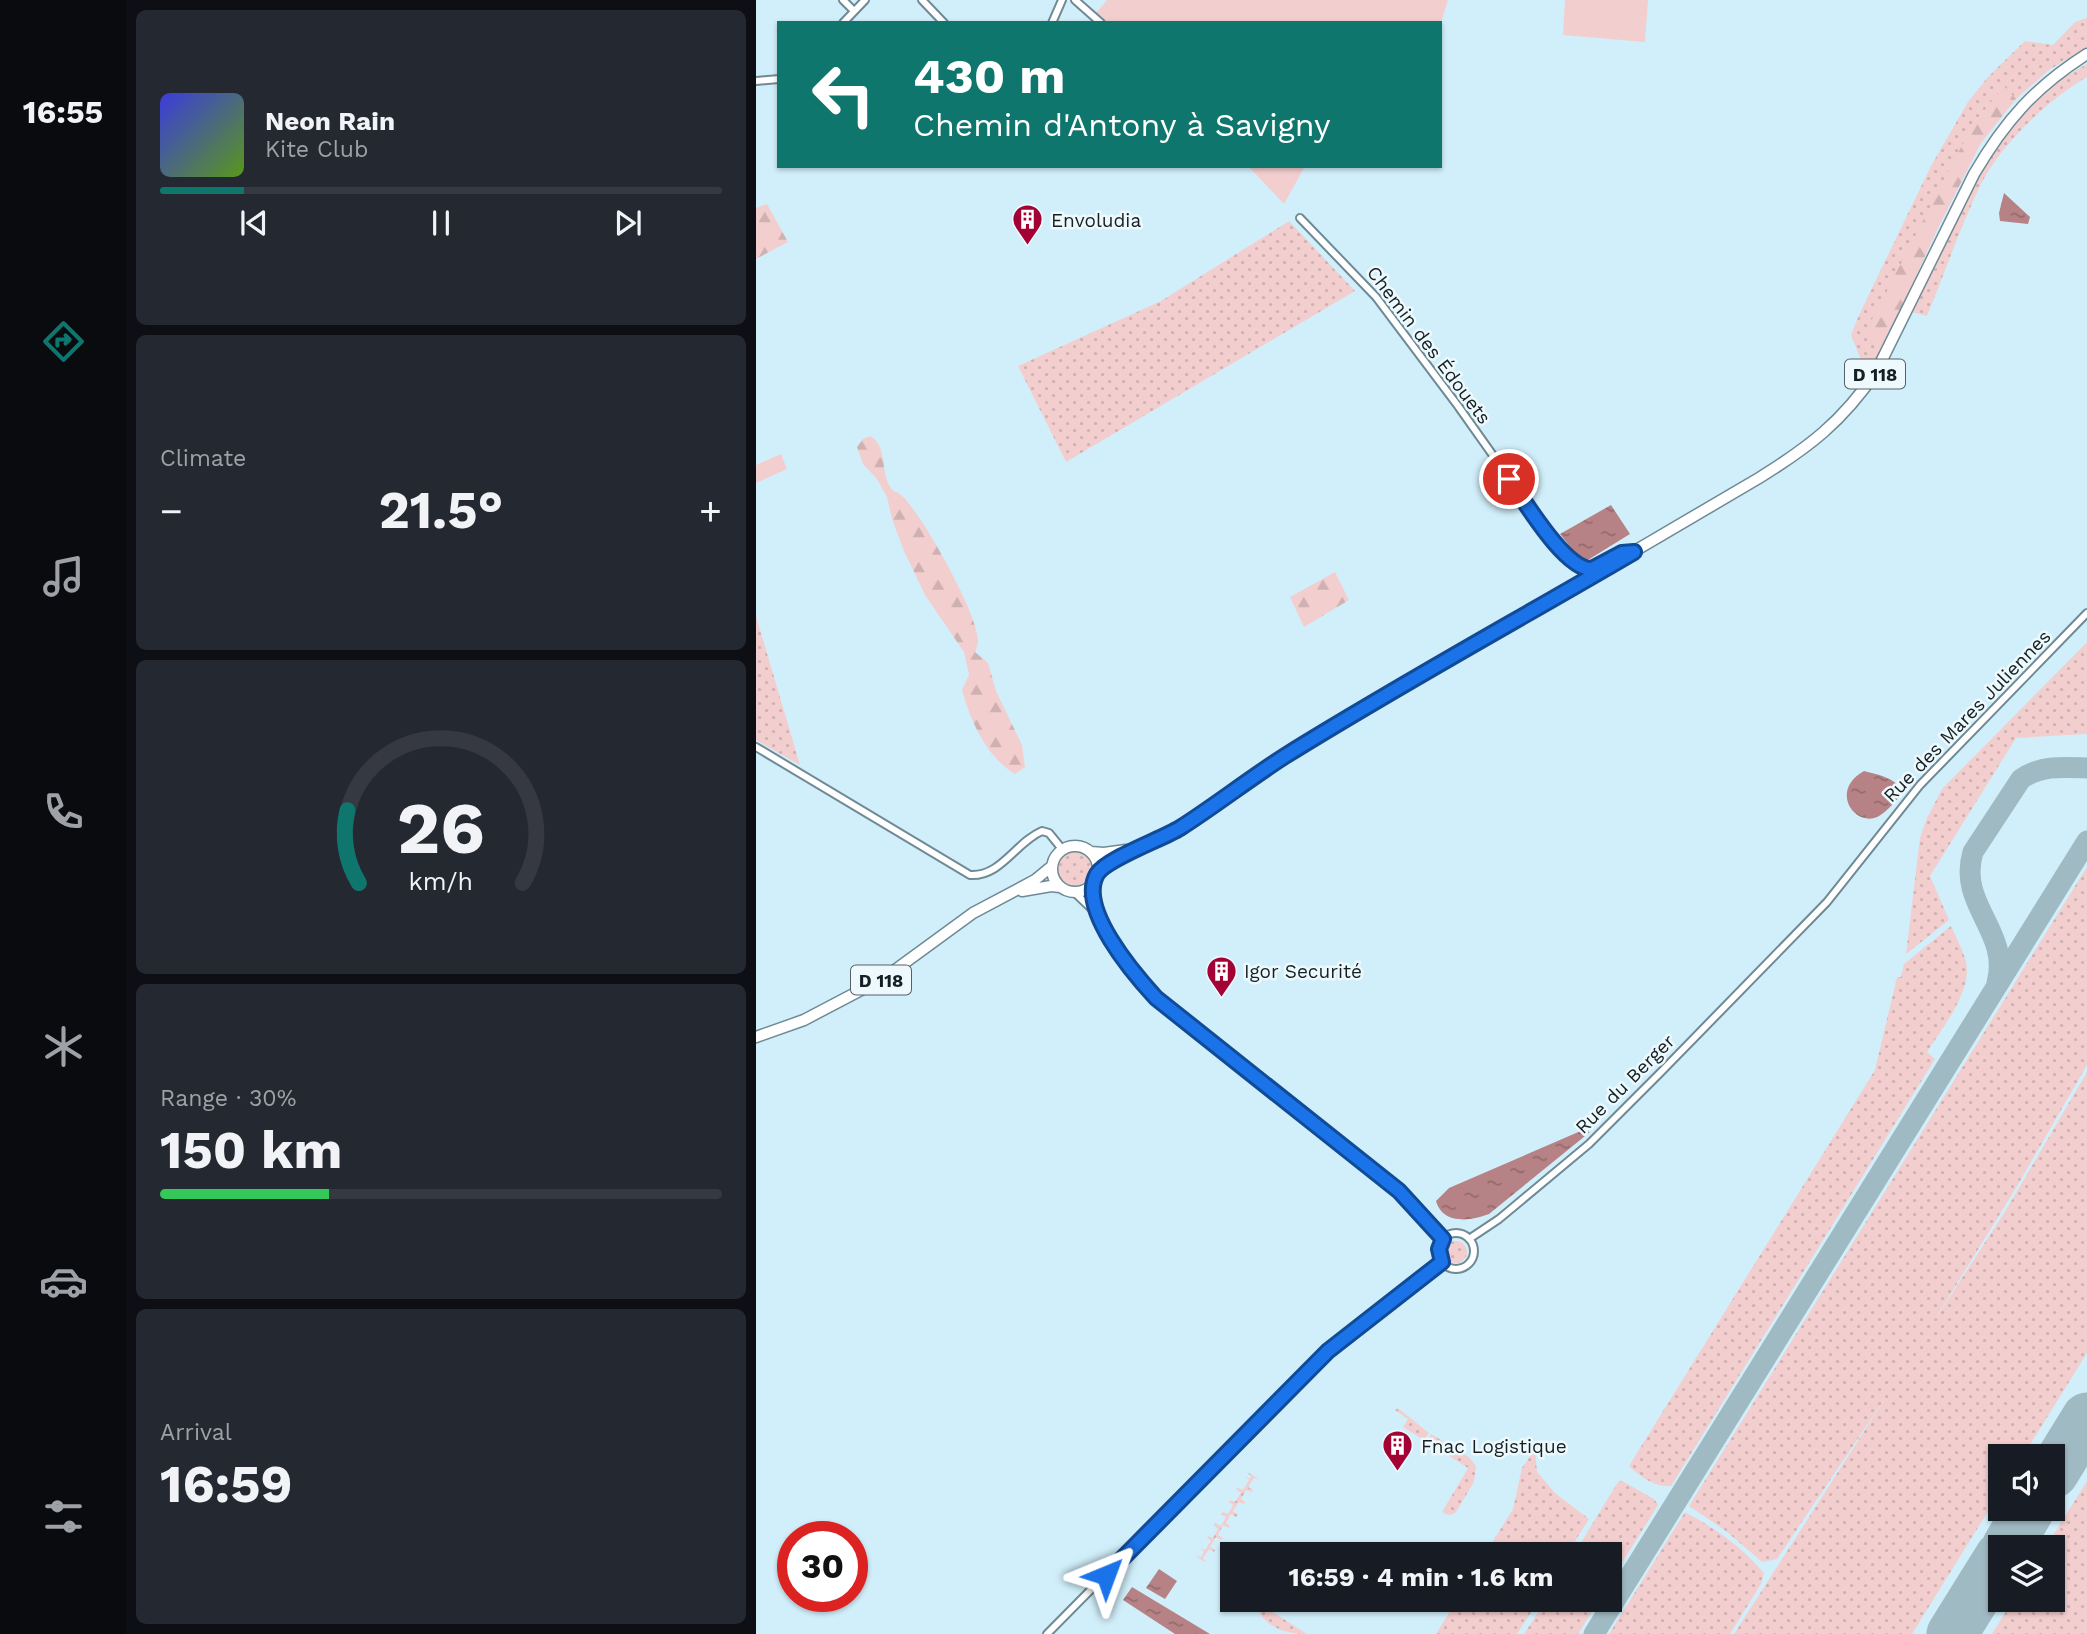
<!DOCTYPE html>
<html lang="en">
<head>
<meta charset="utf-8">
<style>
  :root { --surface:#171b24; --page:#242831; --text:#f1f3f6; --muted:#9ea1a6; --line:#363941; --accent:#0f766e }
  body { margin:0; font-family:"Work Sans",sans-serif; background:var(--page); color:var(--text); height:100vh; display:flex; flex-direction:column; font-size:26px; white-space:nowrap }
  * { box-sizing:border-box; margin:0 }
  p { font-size:23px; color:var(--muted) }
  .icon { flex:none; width:38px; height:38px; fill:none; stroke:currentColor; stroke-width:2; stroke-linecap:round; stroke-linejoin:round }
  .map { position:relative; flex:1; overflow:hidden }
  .sheet { display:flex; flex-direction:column; gap:10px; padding:10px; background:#0d0f14; width:630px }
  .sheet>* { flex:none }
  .top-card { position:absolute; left:21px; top:21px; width:665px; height:147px; border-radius:0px; box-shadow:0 2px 5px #0004; background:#0f766e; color:#fff; overflow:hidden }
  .fabs { position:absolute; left:1232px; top:1444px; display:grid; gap:14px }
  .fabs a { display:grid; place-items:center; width:77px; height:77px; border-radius:0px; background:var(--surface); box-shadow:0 2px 5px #0004; font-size:35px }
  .speed { position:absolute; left:21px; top:1521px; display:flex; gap:14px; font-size:35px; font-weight:700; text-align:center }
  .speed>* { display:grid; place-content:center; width:91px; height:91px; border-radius:50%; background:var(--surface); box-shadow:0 2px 5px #0004; line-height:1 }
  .speed .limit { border:10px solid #d22; background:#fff; color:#111 }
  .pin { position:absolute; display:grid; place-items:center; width:60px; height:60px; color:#fff; margin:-30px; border:4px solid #fff; border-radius:50%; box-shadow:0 2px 7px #0007 }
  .me { position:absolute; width:77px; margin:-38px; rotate:44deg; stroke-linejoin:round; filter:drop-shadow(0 0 5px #0008) }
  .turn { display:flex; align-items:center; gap:24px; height:147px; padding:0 21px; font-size:32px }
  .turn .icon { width:91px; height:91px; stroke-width:2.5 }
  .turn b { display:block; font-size:49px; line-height:60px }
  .big { font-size:52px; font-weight:700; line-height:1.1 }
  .sheet .widget { flex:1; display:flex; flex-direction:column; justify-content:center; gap:10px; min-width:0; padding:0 24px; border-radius:10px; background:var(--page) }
  .sheet .dial { align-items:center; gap:0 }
  .dial svg { height:182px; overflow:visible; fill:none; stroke:var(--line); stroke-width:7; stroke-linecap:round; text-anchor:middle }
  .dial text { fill:var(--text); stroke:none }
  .song { display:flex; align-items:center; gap:21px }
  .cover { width:84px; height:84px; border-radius:10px; background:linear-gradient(135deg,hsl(240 70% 55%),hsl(90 70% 35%)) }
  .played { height:7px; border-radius:4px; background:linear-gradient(90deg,var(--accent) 15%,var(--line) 15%) }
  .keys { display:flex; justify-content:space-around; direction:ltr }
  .heat { display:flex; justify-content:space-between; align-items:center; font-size:38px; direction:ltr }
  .charge { height:10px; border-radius:5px; background:linear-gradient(90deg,#34c759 30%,var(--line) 0) }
  .trip { position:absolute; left:464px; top:1542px; width:402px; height:70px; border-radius:0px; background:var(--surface); box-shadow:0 2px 5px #0004; font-weight:700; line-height:70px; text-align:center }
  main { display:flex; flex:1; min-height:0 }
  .tab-bar { display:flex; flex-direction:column; width:126px; justify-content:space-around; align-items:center; background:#090b0e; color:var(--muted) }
  .tab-bar .icon { width:49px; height:49px }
  .tab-bar .on { color:var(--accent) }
  .tab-bar b { font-size:32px; color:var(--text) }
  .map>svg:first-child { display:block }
  .grass { fill:url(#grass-dots) }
  .forest { fill:url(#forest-firs) }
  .garden { fill:#f3cecf }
  .water { fill:url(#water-ripples) }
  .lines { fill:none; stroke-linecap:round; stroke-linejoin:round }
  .taxiway { stroke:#a0bac3; stroke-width:21 }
  .runway { stroke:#a0bac3; stroke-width:51 }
  .minor-casing { stroke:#6f8a95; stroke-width:10 }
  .primary-casing { stroke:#6f8a95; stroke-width:13 }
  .minor { stroke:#fff; stroke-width:6 }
  .primary { stroke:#fff; stroke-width:10 }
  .route-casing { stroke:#114b97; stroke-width:18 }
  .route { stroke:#1a73e8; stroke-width:12 }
  .labels { text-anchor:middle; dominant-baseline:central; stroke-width:5; stroke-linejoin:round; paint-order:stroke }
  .shield { fill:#edf9fd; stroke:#566165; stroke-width:2 }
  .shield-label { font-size:18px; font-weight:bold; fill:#152024 }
  .poi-label { font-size:19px; fill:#152024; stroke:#edf9fd; text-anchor:start }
  .street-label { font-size:19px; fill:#152024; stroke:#edf9fd }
</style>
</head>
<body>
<main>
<nav class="tab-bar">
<b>16:55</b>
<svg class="icon on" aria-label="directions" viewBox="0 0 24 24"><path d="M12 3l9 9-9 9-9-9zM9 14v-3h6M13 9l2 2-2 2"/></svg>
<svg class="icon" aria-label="music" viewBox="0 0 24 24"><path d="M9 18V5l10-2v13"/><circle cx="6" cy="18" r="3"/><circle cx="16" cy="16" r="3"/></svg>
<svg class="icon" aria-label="phone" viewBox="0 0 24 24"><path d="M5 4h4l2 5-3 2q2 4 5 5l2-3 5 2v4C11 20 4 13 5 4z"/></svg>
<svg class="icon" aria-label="climate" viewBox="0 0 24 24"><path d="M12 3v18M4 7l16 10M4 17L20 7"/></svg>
<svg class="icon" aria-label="car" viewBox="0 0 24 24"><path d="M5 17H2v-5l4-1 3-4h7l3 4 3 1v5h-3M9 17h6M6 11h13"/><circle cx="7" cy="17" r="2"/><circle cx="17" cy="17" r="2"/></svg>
<svg class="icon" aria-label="filters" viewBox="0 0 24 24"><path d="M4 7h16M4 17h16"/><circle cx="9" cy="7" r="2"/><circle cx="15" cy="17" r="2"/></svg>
</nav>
<section class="sheet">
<div class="widget">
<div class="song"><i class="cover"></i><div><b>Neon Rain</b><p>Kite Club</p></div></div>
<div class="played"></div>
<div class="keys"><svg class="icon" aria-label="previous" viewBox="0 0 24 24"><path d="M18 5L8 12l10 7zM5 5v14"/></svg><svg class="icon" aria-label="pause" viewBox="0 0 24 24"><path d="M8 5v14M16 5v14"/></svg><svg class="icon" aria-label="next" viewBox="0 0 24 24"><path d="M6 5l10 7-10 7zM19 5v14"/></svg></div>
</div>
<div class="widget"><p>Climate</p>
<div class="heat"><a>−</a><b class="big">21.5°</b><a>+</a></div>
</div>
<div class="widget dial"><svg viewBox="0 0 100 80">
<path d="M14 69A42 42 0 1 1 86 69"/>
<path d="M14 69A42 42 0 0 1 9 37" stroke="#0f766e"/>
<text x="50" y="56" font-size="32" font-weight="700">26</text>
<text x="50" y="72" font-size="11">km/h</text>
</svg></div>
<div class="widget"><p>Range · 30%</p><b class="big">150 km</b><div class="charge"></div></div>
<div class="widget"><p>Arrival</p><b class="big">16:59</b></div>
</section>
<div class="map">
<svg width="1331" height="1634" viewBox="0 0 1331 1634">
  <defs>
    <pattern id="grass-dots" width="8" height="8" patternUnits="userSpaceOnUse" patternTransform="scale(1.75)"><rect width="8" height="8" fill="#f3cecf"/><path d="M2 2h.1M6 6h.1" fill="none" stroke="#cfb1b2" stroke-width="1.8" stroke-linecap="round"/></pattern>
    <pattern id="forest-firs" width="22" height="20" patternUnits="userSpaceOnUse" patternTransform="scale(1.75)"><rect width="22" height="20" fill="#f3cecf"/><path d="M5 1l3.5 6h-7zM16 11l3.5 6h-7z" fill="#cfb1b2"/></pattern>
    <pattern id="water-ripples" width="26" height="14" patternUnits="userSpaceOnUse" patternTransform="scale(1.75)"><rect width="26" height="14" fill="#b78285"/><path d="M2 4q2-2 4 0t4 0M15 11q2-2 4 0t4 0" fill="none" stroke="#946a6d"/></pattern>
  </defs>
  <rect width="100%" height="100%" fill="#d1effa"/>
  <path class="grass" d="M1331,18V47L1293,70L1260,99L1248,87L1217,124L1128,345L1114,370L1105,367V360L1095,335L1103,315L1175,166L1212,102L1232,77L1269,41L1297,45L1319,22Z
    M1331,64V77C1293,99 1247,142 1226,182C1205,225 1189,272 1171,316L1156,312L1237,148L1258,120L1307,78Z
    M533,221L599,291L310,462L262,366L405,301Z
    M0,616L44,765L0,740Z
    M1331,642V734L1260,738L1174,876L1193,920L1150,954L1164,838L1171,818L1186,789Z
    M300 868a18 18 0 1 1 36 0a18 18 0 1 1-36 0Z
    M1331,867V1065L1260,1188L1173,1329L1250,1210L1331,1072V1353L1267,1456H1244V1492L1156,1634H978L1132,1394L1021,1559L1006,1562L970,1531L933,1506Z
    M1195,926C1200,937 1207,950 1210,962C1217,990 1185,1030 1171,1052L1179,1059L915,1486C898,1487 885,1477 873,1466L1119,1070L1141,977H1145L1148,964Z
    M689 1252a11 11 0 1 1 22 0a11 11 0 1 1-22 0Z
    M642,1408L673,1433L668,1440L647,1427L652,1419L639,1410Z
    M675,1434L713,1457L720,1466L718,1482L700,1512C695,1516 691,1515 686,1512L712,1468L670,1441Z
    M779,1449L781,1472L799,1493L833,1519L811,1554H729L757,1509L766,1468Z
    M491,1472L503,1479L498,1478L492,1487L497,1490L495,1492L490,1490L485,1499L489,1502L488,1504L483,1502L477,1511L482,1514L480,1517L475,1514L470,1523L474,1526L473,1528L467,1525L462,1535L467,1538L465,1540L460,1537L454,1547L459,1550L458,1552L453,1549L447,1558L451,1563L439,1556L445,1557L448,1552L445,1548L449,1550L455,1541L451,1537L452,1536L457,1538L462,1529L458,1526L459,1523L465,1526L470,1517L465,1514L467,1512L472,1514L477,1505L473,1502L474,1500L479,1502L485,1493L480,1489L482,1488L487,1490L493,1480L489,1476L494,1479L495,1476Z
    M866,1481L898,1499L902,1505L854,1582V1554H818L862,1482Z
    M1331,1481V1634H1236L1257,1600H1297V1547H1290Z
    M929,1512C959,1528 986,1547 1008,1573L1005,1584L974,1634H853Z
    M701,1600H783L761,1634H680Z
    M790,1600H843L822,1634H768Z
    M515,1611L551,1634C532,1634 513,1629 503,1612Z"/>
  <path class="forest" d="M1248,86L1260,99L1225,143L1183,226L1128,345L1117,339L1112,327L1217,124Z
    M11,204L32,242L0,259V208Z
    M114,436C133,446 123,475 136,489C141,495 138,489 145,495C151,500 157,509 162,516C177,537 223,617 222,642C222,644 220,650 219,652L232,663L240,691L266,745L269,767L259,774C230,756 215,722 206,690L213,675L208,652L169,595L148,551L136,519L131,497L121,479L107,464L101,447L107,439Z
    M579,572L593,600L548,627L534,597Z"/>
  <path class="garden" d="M351,0H692L684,26V23H351L340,13Z
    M809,0H892L889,42L807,35Z
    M492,166H549L528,204Z
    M25,454L31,469L0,483V465Z"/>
  <path class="water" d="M1248,193L1274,217L1272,224L1244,221L1243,213Z
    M855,505L874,534L827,563L804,534Z
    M1108,771C1123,775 1141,778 1147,793C1140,800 1132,811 1123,816C1100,829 1072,791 1108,771Z
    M827,1130L834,1132L733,1214C715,1221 687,1225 680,1201L693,1188Z
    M403,1569L421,1581L409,1599L390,1588Z
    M376,1587L454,1634H419L367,1600Z"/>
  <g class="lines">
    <path class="taxiway" d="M1241,983C1255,931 1201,905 1217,852L1265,779C1285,765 1307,767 1331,768
      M838,1634L1331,841"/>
    <path class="runway" d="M1297,1473L1331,1418
      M1251,1547L1274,1508
      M1196,1634L1244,1557"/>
    <defs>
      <path id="minor" d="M87,0L98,11
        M166,0L188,23
        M319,0L345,23
        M87,23L109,0
        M296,23L306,0
        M0,81L23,79
        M544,218L620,297L702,406L792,533L821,565
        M0,747L214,875C245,877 260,842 286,831L293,833L306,849
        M338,882C339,893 339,905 342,915C351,944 379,975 399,998L643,1191L687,1239
        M318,892L341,914
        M682 1251a18 18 0 1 1 36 0a18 18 0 1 1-36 0Z
        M713,1239L743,1219L833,1144L905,1072L1071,902L1164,785L1331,613
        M291,1634L557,1365L608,1322L686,1262"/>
      <path id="primary" d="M821,565L836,569L845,564
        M296 869a23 23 0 1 1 46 0a23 23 0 1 1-46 0Z
        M335,852L348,853L370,850
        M342,872L359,859L417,832L531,755L1003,478C1053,447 1086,422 1120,372L1218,174C1249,121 1279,87 1331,54
        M266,891L295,886L304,887
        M0,1037L48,1020L128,978L217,913L279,880L296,866"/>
    </defs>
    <use href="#minor" class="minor-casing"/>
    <use href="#primary" class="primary-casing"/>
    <use href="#minor" class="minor"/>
    <use href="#primary" class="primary"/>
  </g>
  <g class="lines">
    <defs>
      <path id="route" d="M350,1575L572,1351L686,1262L683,1249L687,1239L643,1191L400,998C378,974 321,908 341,874C350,859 406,839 424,828C460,805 493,779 529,756C643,685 762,620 878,552L866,553L836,569C809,570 768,500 753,479"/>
    </defs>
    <use href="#route" class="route-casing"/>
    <use href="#route" class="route"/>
  </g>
  <defs>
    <symbol id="building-pin" viewBox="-11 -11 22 30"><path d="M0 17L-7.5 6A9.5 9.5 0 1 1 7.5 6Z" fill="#a20334" stroke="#edf9fd"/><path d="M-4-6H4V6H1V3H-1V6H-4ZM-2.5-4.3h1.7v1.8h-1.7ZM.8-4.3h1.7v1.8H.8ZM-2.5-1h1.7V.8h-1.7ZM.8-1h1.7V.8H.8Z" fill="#fff"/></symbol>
  </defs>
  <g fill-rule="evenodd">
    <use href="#building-pin" x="254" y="202" width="35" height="47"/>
    <use href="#building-pin" x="448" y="954" width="35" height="47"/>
    <use href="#building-pin" x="624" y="1428" width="35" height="47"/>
  </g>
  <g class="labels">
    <g class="shield">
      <rect x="1089" y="359.5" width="60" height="29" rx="5"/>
      <rect x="95" y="965.5" width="60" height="29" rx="5"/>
    </g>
    <g class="shield-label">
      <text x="1119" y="374">D 118</text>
      <text x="125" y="980">D 118</text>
    </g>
    <g class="poi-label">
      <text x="295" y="220">Envoludia</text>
      <text x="488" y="971">Igor Securité</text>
      <text x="665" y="1446">Fnac Logistique</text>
    </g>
    <g class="street-label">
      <text transform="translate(673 345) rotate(53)">Chemin des Édouets</text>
      <text transform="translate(1211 716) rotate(-46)">Rue des Mares Juliennes</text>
      <text transform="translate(869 1084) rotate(-45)">Rue du Berger</text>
    </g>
  </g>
</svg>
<div class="fabs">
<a><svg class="icon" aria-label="sound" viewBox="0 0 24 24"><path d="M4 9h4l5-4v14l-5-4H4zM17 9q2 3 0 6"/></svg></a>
<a><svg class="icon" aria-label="layers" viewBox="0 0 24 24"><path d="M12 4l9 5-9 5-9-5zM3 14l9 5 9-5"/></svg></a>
</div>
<div class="speed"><div class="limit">30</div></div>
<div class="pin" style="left:753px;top:479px;background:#d93025"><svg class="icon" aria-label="arrive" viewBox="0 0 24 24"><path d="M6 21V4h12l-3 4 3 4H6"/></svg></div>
<svg class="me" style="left:350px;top:1575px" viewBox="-20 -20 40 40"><path d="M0-17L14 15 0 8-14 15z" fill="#1a73e8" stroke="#fff" stroke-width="4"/></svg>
<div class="trip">16:59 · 4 min · 1.6 km</div>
<div class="top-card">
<div class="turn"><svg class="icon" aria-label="left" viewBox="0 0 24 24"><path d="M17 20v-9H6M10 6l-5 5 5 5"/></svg><div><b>430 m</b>Chemin d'Antony à Savigny</div></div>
</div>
</div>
</main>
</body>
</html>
